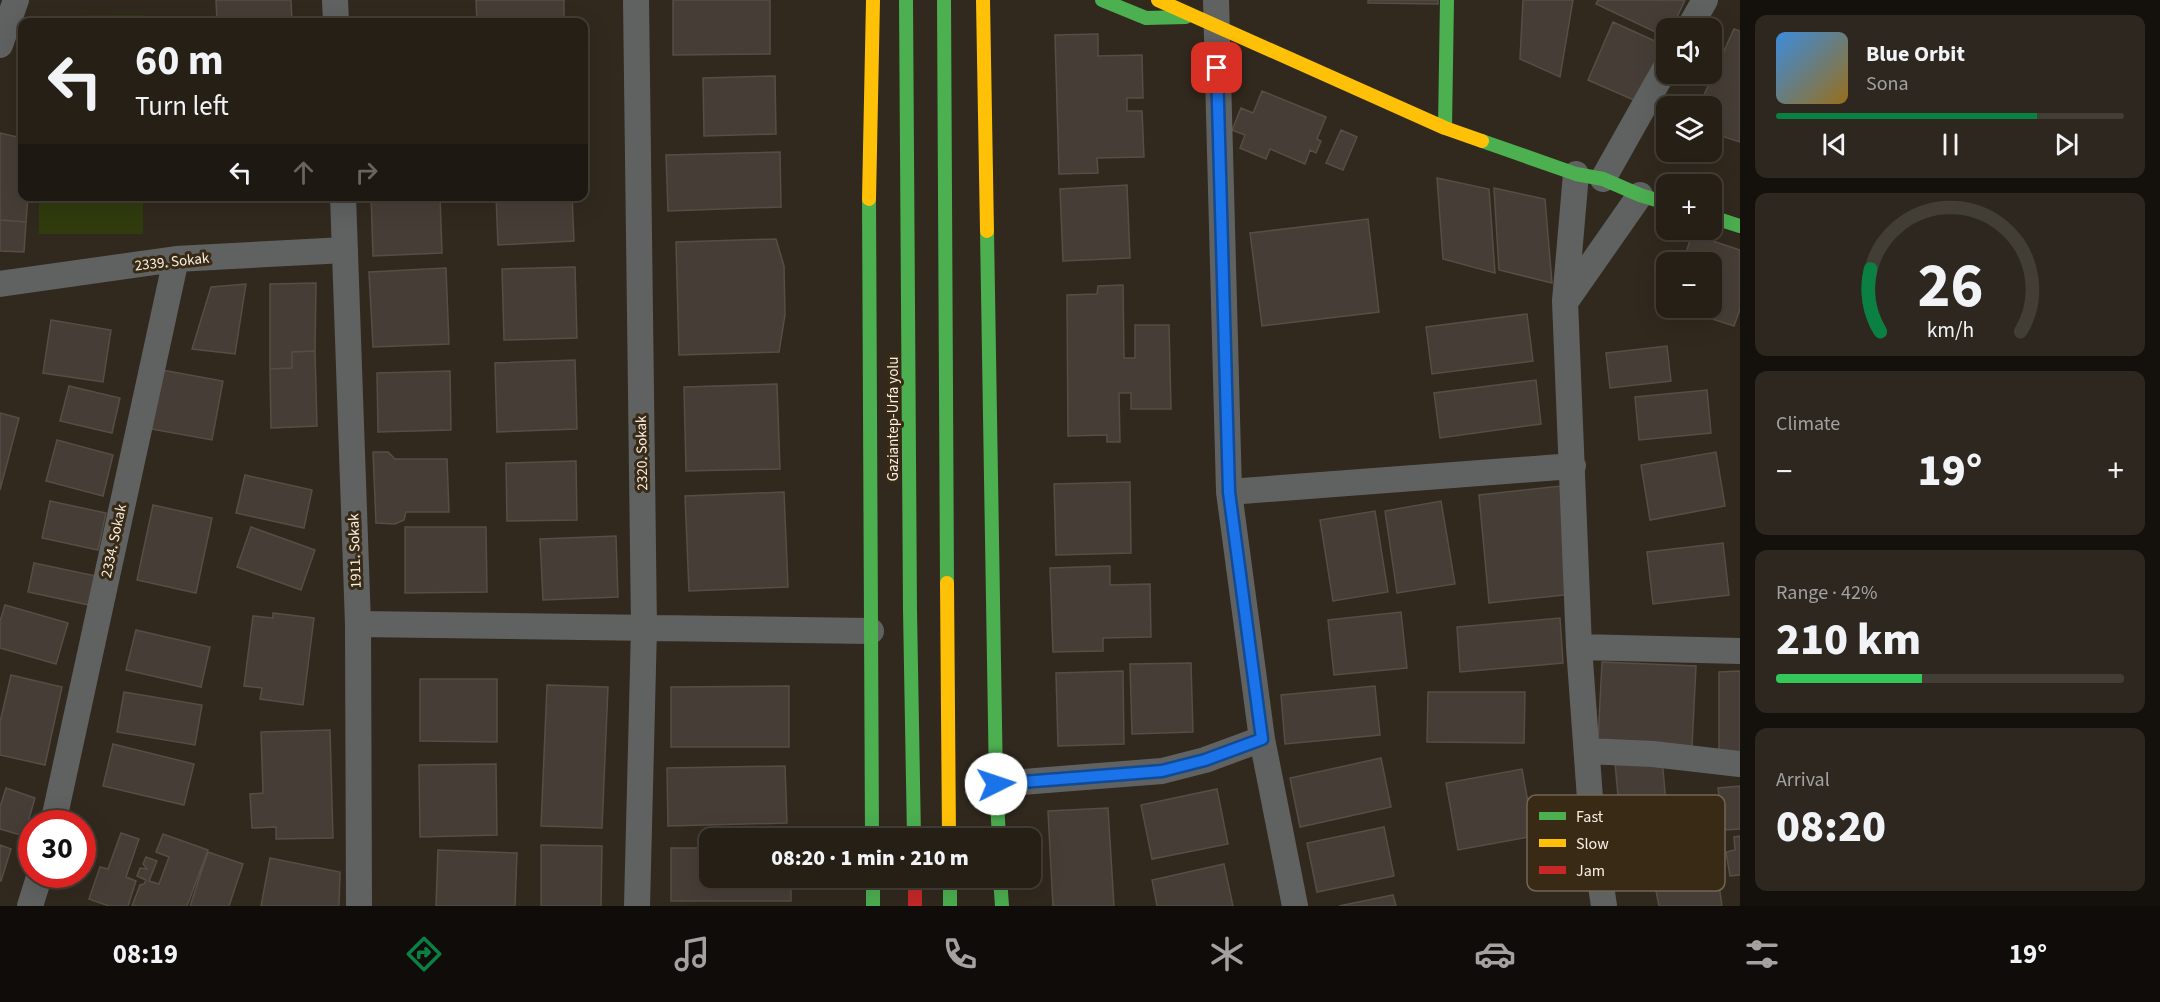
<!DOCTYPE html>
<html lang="en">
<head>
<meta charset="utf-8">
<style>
  :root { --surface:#251f16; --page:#2d271f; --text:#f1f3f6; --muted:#a3a2a1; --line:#423d35; --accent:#0b8043 }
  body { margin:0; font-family:"Source Sans 3",sans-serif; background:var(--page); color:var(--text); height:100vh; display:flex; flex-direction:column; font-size:22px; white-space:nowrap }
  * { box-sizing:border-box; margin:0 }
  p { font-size:20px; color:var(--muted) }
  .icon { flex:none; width:33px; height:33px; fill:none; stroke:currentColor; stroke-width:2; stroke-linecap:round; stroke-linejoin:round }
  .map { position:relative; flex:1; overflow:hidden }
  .sheet { display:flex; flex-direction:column; gap:15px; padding:15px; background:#14110c; width:420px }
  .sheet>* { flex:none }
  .banner { position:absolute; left:18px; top:18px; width:570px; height:183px; border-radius:12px; box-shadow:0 6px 24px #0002,0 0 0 2px var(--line); background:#251f16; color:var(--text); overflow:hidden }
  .controls { position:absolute; left:1656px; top:18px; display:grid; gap:12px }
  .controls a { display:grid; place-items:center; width:66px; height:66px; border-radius:12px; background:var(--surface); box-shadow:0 6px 24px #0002,0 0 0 2px var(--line); font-size:30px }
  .speed { position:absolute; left:18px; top:810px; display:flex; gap:12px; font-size:30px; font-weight:700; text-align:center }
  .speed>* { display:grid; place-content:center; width:78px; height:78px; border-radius:50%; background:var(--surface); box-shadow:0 6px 24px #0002,0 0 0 2px var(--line); line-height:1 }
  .speed .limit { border:9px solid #d22; background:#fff; color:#111 }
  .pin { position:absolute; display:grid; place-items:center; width:51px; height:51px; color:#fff; margin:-26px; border-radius:12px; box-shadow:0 3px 9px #0006 }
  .me { position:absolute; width:66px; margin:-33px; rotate:86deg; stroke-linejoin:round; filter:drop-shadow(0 0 4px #0008) }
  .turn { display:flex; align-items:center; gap:21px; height:126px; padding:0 18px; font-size:27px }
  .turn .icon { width:78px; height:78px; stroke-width:2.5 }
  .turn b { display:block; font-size:42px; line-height:51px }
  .lanes { display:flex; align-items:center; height:57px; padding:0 18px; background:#0003; justify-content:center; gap:30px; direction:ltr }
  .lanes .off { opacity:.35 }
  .big { font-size:45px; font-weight:800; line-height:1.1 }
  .sheet .widget { flex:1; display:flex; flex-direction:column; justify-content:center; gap:9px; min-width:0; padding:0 21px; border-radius:12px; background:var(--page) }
  .sheet .dial { align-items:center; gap:0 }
  .dial svg { height:156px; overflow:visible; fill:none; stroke:var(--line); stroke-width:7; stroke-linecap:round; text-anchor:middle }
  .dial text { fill:var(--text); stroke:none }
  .song { display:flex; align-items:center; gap:18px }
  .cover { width:72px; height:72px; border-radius:9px; background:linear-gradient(135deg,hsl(210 70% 55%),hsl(40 70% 35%)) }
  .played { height:6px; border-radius:3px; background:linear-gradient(90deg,var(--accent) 75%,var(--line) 75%) }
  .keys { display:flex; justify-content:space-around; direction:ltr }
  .heat { display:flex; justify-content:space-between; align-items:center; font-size:33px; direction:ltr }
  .charge { height:9px; border-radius:4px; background:linear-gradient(90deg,#34c759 42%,var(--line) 0) }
  .trip { position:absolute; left:699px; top:828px; width:342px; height:60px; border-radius:12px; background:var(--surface); box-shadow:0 6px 24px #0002,0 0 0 2px var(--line); font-weight:800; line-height:60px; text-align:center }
  .menu { display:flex; height:96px; justify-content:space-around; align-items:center; background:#0f0c09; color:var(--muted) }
  .menu .icon { width:42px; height:42px }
  .menu .on { color:var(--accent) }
  .menu b { font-size:27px; color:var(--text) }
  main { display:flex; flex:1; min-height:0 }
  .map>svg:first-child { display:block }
  .green { fill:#303b0e }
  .building { fill:#463e36; stroke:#564e45; stroke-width:1.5 }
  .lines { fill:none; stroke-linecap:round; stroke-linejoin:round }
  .street { stroke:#606262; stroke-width:26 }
  .fast { stroke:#4caf50; stroke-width:14 }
  .slow { stroke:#ffc107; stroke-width:14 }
  .jam { stroke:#c62828; stroke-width:14 }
  .route-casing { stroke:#114b97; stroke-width:15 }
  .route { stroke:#1a73e8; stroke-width:10 }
  .labels { text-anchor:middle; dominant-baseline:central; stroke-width:6; stroke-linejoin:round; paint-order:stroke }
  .street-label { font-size:15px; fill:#faf0e4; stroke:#392a16 }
  .key { fill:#392a16; stroke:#736554; stroke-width:1.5 }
  .key-label { font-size:16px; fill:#faf0e4 }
</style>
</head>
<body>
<main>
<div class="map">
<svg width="1740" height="906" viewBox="0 0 1740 906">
  <rect width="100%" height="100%" fill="#31291e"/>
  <path class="green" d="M143,15V22H39V16Z
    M39,197H143V234H39Z"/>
  <path class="building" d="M216,0H291L292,22H217Z
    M476,0H564V22H477Z
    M673,0H770V54L673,55Z
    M1368,0H1438V4L1368,3Z
    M1523,0H1573L1560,77L1520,59Z
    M1598,0H1685L1672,28H1666V37L1596,4Z
    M1613,22L1666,46V52L1643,104L1588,80Z
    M1734,29L1740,31V142L1712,133V106H1699Z
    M1098,34V56L1142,55L1143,98H1127V111H1142L1144,157L1097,158L1098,173L1059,174L1055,35Z
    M775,76L776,134L704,136L703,78Z
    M1262,91L1326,117L1317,139L1321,141L1316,153L1310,150L1305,164L1270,149L1266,159L1240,148L1245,135L1232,130L1241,108L1253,113Z
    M1341,130L1357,137L1343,170L1326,163Z
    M0,133L22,138V196H28L26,222L0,220Z
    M780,152L781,207L668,211L666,155Z
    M1437,178L1489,189L1495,273L1443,259Z
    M1127,185L1130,258L1063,261L1060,189Z
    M1494,188L1545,199L1552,283L1499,270Z
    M371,196H440L442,253L373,256Z
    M496,196H572L574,241L498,245Z
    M1368,219L1379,312L1262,326L1250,233Z
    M0,220L26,222L24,252L0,251Z
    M1692,234L1740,250V309L1734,326L1679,308H1712V262H1683Z
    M776,239L784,266L785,315L779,352L679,355L676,242Z
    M575,267L577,338L504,340L502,269Z
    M446,268L449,344L373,347L369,272Z
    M316,283L315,351L292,352V368L270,369V284Z
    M246,284L235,354L192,349L211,287Z
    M1123,285L1124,358H1135V325H1169L1171,409H1131V393H1119L1120,442H1107V435L1068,436L1067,295L1097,294L1098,286Z
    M1527,314L1533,361L1432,374L1426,327Z
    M51,320L111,330L103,382L43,373Z
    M1667,346L1671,381L1610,388L1606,353Z
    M315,351L317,426L271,428L270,369L292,368V352Z
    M575,360L577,429L497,432L495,363Z
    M162,370L223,381L212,440L151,429Z
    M450,371L451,430L378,432L377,373Z
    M1536,380L1541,424L1440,438L1434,393Z
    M777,384L780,469L686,471L684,387Z
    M69,386L120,398L112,433L60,421Z
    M1707,390L1711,433L1639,440L1635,397Z
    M0,413L19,418L0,490Z
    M57,440L113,455L103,496L46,481Z
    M373,452H388L395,459H447L449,512H406L404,520L395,524L376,523Z
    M1716,452L1725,506L1650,520L1641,465Z
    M576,461L577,520L507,521L506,463Z
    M245,475L312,490L304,528L236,513Z
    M1130,482L1131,553L1056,555L1054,484Z
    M1561,486L1573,594L1489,603L1479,495Z
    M784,492L788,587L689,591L685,496Z
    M50,501L106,513L98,550L42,538Z
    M1441,501L1455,584L1397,593L1385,511Z
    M153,505L212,518L196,593L137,580Z
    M1375,511L1388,592L1333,601L1320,520Z
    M251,527L315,550L301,590L237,567Z
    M405,527H486L487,592L405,593Z
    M616,536L618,597L543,600L540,539Z
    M1723,543L1729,595L1653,604L1647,552Z
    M34,563L96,576L89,605L28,592Z
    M1110,566V585L1150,584L1151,637L1103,638V651L1053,652L1050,568Z
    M5,605L68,623L56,664L0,648V621Z
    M1401,612L1407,668L1334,675L1328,620Z
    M273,613L314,618L303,705L260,699L262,688L244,686L253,616L273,618Z
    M1560,618L1563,663L1460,672L1457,627Z
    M136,630L210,647L201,687L126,670Z
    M1602,662L1696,666L1692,747L1598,742Z
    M1191,663L1193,732L1132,734L1130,664Z
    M1123,671L1124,744L1058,746L1056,673Z
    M1740,671V752H1719V672Z
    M11,675L62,687L45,765L0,755V722Z
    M420,679H497V742L420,741Z
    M547,685L608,687L602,828L541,826Z
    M789,686V747H671V687Z
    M1375,686L1380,735L1285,744L1281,695Z
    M124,692L202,705L195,745L117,732Z
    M1428,692H1525L1524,743L1427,742Z
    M330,730L333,838L276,839V827L252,828L250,794L263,793L261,732Z
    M113,744L194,764L184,805L103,786Z
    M1381,758L1391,807L1300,827L1290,778Z
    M1662,759L1666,803L1619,807L1615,763Z
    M496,764L497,835L420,837L419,765Z
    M785,766L787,823L668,826L667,768Z
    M1522,769L1534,836L1458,850L1446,783Z
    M1740,786V829L1723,830L1718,788Z
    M6,788L35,798L24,836L0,829V807Z
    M1217,789L1228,844L1152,859L1141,805Z
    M1108,808L1114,906H1053L1048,811Z
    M1384,827L1394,876L1317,892L1307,843Z
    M121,833L139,839L126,877L136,881L128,906H109L89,899L100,867L108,869Z
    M163,834L208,850L187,906H132L140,885L144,884L146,880L137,876L140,868L147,869L143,864L146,857L157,861L149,881L159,884L169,857L156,852Z
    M1740,836V875L1730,876L1726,852L1735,850L1734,837Z
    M0,845L11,849L1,881H0Z
    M541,845L602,846L601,906H541Z
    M671,848H710V878H791V901H671Z
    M438,850L517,853L515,906H436Z
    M208,852L243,864L229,906H190Z
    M270,858L340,872L339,906H261Z
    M1224,864L1233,906H1157L1152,880Z
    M1717,870L1722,906H1659L1654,881Z
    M1393,895L1396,906H1339Z"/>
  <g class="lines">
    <path class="street" d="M335,0L336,22
      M636,0L644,628L637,906
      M1216,0L1229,492L1262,739L1295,906
      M1689,28L1705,0
      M0,45L16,0
      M1576,174L1565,301L1579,647L1592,826L1604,906
      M1603,179L1666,67
      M343,196L358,624L359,906
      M0,284L176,259L345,250
      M1566,301L1640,195
      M1229,492L1573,466
      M358,624L871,631
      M1579,647L1740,651
      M1587,751L1653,754L1740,764
      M996,784L1162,771L1205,760L1262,739
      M53,824L176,259
      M30,906L40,874"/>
    <path class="fast" d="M906,0L910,610L914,838
      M944,0L947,583
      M1102,0L1146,18L1186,17
      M1445,128L1447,0
      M1482,141L1576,174L1603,179L1640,195L1666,203
      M869,199L872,838
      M1712,217L1740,226
      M987,231L996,784L999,838
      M873,878V906
      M950,878V906
      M1000,878L1002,906"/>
    <path class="slow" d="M983,0L987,231
      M1158,0L1445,128L1482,141
      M869,199L873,0
      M947,583L949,838"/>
    <path class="jam" d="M915,878V906"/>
  </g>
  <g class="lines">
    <defs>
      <path id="route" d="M996,784L1162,771L1205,760L1262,739L1229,492L1217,68"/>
    </defs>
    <use href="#route" class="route-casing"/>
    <use href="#route" class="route"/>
  </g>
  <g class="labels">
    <g class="street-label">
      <text transform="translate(172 262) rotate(-6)">2339. Sokak</text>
      <text transform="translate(893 419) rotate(-90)">Gaziantep-Urfa yolu</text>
      <text transform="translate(642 453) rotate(-91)">2320. Sokak</text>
      <text transform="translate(114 541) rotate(-78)">2334. Sokak</text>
      <text transform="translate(355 551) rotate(-92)">1911. Sokak</text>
    </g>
  </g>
  <rect x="1527" y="795" width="198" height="96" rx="9" class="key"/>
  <rect x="1539" y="812" width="27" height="8" fill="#4caf50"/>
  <rect x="1539" y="839" width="27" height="8" fill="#ffc107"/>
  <rect x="1539" y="866" width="27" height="8" fill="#c62828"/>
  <g class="key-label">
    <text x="1576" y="822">Fast</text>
    <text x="1576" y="849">Slow</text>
    <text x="1576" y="876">Jam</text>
  </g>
</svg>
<div class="controls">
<a><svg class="icon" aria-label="sound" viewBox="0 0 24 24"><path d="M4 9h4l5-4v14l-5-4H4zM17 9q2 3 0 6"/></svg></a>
<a><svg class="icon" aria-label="layers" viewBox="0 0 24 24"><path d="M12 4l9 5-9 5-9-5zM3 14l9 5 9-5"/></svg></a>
<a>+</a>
<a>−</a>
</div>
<div class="speed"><div class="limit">30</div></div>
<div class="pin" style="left:1217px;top:68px;background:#d93025"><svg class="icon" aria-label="arrive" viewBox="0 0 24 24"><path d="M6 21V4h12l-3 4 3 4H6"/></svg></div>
<svg class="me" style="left:996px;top:784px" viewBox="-20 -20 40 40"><circle r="19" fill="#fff"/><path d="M0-13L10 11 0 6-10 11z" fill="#1a73e8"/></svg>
<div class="trip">08:20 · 1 min · 210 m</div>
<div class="banner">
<div class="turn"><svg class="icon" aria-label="left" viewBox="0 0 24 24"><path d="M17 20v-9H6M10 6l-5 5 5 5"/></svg><div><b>60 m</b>Turn left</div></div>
<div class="lanes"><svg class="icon" aria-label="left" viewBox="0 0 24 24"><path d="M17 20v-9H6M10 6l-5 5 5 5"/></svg><svg class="icon off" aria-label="ahead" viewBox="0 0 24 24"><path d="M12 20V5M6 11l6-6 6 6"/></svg><svg class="icon off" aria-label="right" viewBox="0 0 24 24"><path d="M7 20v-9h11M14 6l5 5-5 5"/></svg></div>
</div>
</div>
<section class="sheet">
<div class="widget">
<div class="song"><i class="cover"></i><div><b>Blue Orbit</b><p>Sona</p></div></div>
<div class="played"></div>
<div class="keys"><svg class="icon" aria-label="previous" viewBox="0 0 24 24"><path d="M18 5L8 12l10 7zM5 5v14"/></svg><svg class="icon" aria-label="pause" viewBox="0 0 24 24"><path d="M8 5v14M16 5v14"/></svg><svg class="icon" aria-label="next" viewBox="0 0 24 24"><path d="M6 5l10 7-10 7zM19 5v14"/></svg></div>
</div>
<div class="widget dial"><svg viewBox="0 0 100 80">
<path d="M14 69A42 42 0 1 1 86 69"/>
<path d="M14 69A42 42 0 0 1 9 37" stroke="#0b8043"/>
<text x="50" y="56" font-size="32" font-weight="700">26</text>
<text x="50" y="72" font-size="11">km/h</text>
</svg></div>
<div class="widget"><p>Climate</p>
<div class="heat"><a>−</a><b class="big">19°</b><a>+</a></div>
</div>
<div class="widget"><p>Range · 42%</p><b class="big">210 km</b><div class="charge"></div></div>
<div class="widget"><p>Arrival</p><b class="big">08:20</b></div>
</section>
</main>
<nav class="menu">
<b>08:19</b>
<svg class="icon on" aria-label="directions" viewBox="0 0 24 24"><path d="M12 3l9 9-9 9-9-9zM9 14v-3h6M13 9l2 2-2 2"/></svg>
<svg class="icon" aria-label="music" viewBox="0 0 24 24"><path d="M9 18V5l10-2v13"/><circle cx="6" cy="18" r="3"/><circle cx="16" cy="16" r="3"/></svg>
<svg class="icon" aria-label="phone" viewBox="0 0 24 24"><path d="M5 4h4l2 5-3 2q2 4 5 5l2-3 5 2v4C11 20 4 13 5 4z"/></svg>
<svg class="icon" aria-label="climate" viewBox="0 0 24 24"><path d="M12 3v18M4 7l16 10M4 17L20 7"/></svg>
<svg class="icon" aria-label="car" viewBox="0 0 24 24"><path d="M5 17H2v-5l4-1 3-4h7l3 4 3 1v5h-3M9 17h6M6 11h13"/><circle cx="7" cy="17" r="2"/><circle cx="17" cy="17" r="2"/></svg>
<svg class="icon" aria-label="filters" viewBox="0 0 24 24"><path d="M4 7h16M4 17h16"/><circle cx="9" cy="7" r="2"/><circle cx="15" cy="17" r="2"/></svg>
<b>19°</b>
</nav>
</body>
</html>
